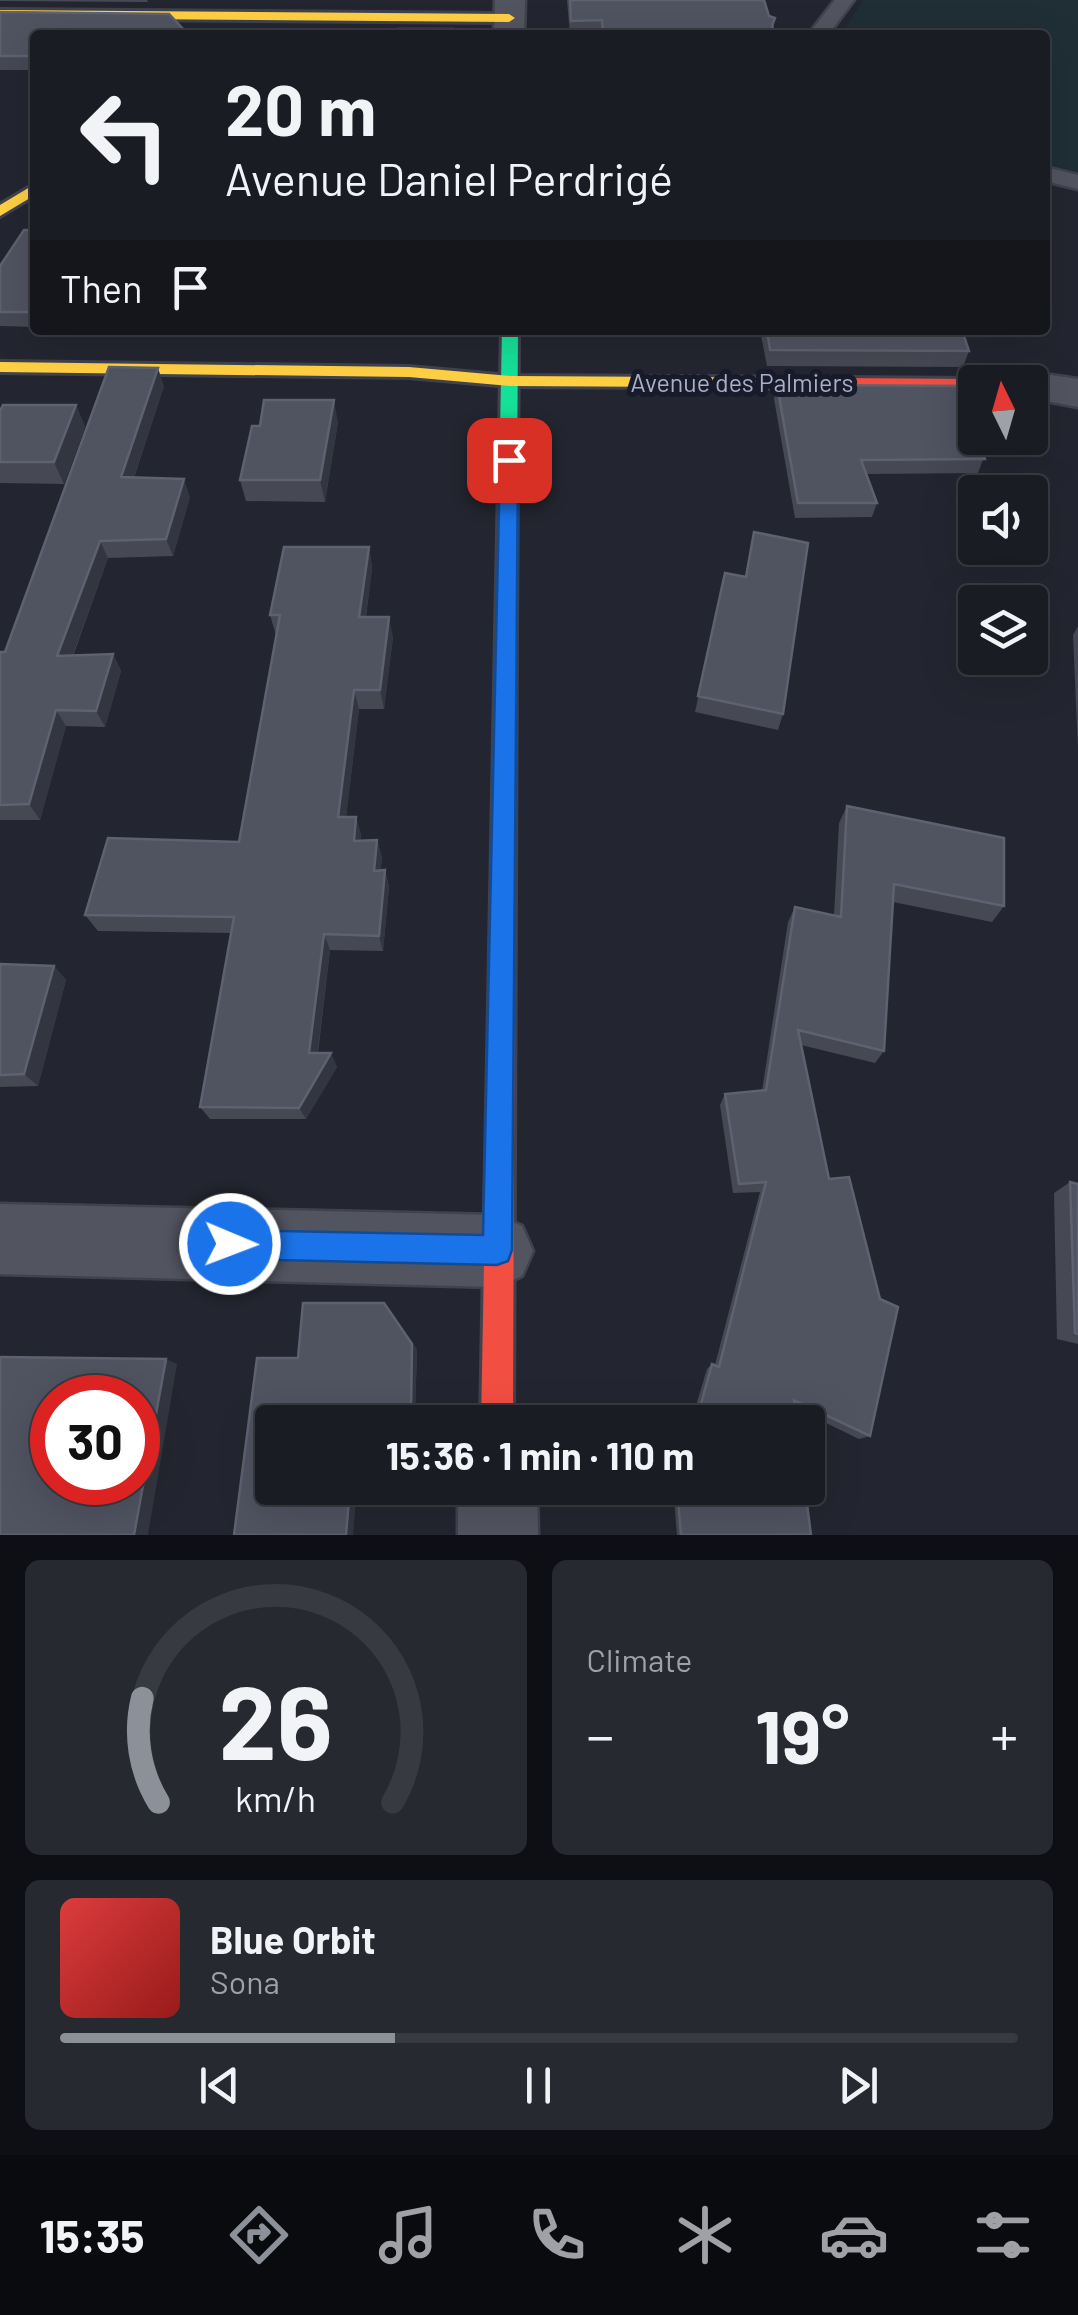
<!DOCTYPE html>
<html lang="en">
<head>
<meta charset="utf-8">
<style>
  :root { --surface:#1a1c24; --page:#272931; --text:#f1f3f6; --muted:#9fa1a6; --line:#383a41; --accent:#8c9099 }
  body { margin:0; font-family:Barlow,sans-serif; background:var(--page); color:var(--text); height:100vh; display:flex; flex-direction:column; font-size:38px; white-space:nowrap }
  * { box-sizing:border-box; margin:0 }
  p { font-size:32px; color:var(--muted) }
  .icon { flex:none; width:55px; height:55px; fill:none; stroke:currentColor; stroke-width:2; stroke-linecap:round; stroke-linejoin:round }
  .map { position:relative; height:1535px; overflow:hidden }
  .panel { display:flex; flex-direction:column; gap:25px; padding:25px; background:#0e0f14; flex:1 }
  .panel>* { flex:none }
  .guide { position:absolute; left:30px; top:30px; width:1020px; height:305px; border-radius:10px; box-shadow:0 10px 40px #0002,0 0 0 2px var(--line); background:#1a1c24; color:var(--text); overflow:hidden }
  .needle { width:65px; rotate:355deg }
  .buttons { position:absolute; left:958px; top:365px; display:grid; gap:20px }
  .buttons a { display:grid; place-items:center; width:90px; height:90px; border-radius:10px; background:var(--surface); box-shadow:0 10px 40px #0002,0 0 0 2px var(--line); font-size:50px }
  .speed { position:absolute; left:30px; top:1375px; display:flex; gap:20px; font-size:50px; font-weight:700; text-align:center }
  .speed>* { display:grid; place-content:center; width:130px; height:130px; border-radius:50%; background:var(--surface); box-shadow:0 10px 40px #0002,0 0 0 2px var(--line); line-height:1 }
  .speed .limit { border:15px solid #d22; background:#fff; color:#111 }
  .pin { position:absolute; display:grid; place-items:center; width:85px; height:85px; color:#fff; margin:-42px; border-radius:20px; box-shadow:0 5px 15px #0006 }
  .me { position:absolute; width:110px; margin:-55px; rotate:91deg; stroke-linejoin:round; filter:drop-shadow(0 0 8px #0008) }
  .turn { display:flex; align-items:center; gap:35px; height:210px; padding:0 30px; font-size:45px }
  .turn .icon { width:130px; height:130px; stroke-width:2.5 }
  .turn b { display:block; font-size:70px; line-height:85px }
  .then { display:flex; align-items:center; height:95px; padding:0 30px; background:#0003; gap:20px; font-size:38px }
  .big { font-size:75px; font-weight:700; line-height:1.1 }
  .panel .card { flex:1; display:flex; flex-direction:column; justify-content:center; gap:15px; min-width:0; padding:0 35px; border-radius:15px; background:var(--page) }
  .panel .dial { align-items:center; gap:0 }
  .dial svg { height:260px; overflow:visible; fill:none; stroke:var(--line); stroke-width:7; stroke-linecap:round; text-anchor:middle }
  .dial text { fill:var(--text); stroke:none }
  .song { display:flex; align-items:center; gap:30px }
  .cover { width:120px; height:120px; border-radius:15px; background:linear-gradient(135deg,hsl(0 70% 55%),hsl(0 70% 35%)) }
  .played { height:10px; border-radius:5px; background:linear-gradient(90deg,var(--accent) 35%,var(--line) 35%) }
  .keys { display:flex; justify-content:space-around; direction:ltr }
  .heat { display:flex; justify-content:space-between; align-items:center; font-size:55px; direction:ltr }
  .panel .tiles { flex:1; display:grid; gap:25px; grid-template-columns:1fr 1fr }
  .card:last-child { grid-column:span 2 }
  .trip { position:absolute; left:255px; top:1405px; width:570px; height:100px; border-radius:10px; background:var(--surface); box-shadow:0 10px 40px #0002,0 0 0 2px var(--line); font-weight:700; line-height:100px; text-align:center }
  .dock { display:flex; height:160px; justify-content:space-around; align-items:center; background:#0a0b0e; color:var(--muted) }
  .dock .icon { width:70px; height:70px }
  .dock .selected { color:var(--accent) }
  .dock b { font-size:45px; color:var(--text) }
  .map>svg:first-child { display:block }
  .green { fill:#202e36 }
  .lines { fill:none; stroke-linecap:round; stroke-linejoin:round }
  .lane-casing { stroke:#40434d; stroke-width:5 }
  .street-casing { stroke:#40434d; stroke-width:5 }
  .fast-casing { stroke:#40434d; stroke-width:6 }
  .slow-casing { stroke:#40434d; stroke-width:6 }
  .jam-casing { stroke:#40434d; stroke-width:6 }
  .lane { fill:#525560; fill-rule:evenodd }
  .street { fill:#525560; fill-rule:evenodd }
  .fast { fill:#16e098; fill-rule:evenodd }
  .slow { fill:#ffcf43; fill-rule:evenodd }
  .jam { fill:#f24e42; fill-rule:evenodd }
  .wall { fill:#464853 }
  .shaded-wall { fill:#333640 }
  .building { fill:#505360; stroke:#5e616f; stroke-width:2.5; fill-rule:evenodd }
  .route { fill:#1a73e8; stroke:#114b97; stroke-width:2.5 }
  .labels { text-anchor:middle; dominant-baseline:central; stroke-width:10; stroke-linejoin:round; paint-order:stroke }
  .far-street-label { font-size:25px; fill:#aaafc4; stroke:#171b2b }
</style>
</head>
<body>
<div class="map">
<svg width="1078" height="1535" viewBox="0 0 1078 1535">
  <rect width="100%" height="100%" fill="#232630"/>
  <path class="green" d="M863,0H1078V172L1045,165V35H841Z"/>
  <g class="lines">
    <defs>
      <path id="lane" d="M835,0H854L828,35H808Z
        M1045,167L1078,175V189L1045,181Z"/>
      <path id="street" d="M495,0H525L524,35H494Z
        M1030,372L1078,379V407L1030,398V382H1011L1015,376Z
        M0,1204L497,1215L522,1226L533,1251L522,1276L497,1287L0,1274Z
        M458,1488H537L538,1535H458Z"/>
      <path id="fast" d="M502,330H518L516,633L506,641L496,633Z"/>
      <path id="slow" d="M0,10L509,14L515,18L509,22L0,18Z
        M35,184V195L0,216V205Z
        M0,362L409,367L510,376L838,378L847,383L838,388L510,386L409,377L0,372Z"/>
      <path id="jam" d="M838,378L975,379L983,382H975V389L832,387L829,383Z
        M506,625L516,633L513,1422H481L496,633Z"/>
    </defs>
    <use href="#lane" class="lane-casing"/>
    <use href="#street" class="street-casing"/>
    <use href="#fast" class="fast-casing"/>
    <use href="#slow" class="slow-casing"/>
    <use href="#jam" class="jam-casing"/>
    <use href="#lane" class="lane"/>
    <use href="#street" class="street"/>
    <use href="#fast" class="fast"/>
    <use href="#slow" class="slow"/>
    <use href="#jam" class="jam"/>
  </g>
  <path class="wall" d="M0,0H147L148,2L0,1Z
    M567,0H764L769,16L775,18L773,30L775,35H570Z
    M0,12L35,35V70H0Z
    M35,230V327L0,326V266Z
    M633,330H690V332Z
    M760,330H962L969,351L963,367L767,366Z
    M777,385L999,443L993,457H984L978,473L866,474L877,503L872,517L795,518L774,399Z
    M164,386L134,478L190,497L173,556L108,558L73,656L113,654L121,671L105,727L66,726L40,820H0V652H5Z
    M76,405L85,427L64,484L0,483V411Z
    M338,422L325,502L246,501L240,480Z
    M754,532L783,714L778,730L695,712L725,573L746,576Z
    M369,547L372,568L366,617L393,637L384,709H359L346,817H356L361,835L360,841L377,840L382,858L380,871L385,870L389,887L383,951L330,950L318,1053L337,1067L306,1119H210L200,1107L231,933L98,931L85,915L239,842L276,635L270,615Z
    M1078,626V750L1073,635Z
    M847,806L1004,906L992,922L893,902L884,1051L875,1063L801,1045L870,1436L859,1439L795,1408L796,1422H691L707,1369L712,1364L715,1365L760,1192L733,1193L720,1105L725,1094L762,1091L788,922L795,907L834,915L839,823Z
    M0,964L54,966L66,980L38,1086L0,1087Z
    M1070,1182L1078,1184V1344L1057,1339L1054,1193Z
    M417,1349L415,1415L362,1417V1422H272L298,1358Z
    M673,1488H805L811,1535H677Z"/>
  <path class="shaded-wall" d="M158,368L164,386L128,495L121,477Z
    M334,400L338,422L325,502L320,480Z
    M76,405L85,427L64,484L54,462Z
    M184,479L190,497L173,556L166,539Z
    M100,541L108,558L66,673L57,656Z
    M369,547L372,568L363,637L359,617Z
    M389,617L393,637L384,709L380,690Z
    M113,654L121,671L105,727L96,711Z
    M354,690L359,709L344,834L338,817Z
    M56,710L66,726L40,820L29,804Z
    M356,817L361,835L359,858L354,841Z
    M377,840L382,858L379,888L374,871Z
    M385,870L389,887L383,951L379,936Z
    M324,934L330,950L316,1066L309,1053Z
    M54,966L66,980L38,1086L24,1074Z
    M331,1053L337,1067L306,1119L299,1108Z
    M384,1303L417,1349L415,1415L411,1412Z
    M166,1359L177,1364L148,1535H134Z
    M356,1414L362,1417V1422H355Z
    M350,1488H357L353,1535H346Z"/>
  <path class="building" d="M570,0H764L769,16L775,18L772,26L775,35H616L615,31L603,32L602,20L571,21Z
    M0,12L169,14L185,31L179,35H35V56H0Z
    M398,29H453L452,35H397Z
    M313,30L383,35H310Z
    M24,230H35V312H0V266Z
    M767,330H962L969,351L770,350Z
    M109,367L158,368L121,477L184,479L166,539L100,541L57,656L113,654L96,711L56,710L29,804L0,805V652H5Z
    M777,385L975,386V438H997L999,443H979L985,459L861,460L877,503H798Z
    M264,400H334L320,480H240L252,426H260Z
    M3,405H76L54,462H0V411Z
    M754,532L808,543L783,714L698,696L725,573L746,577Z
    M284,547H369L359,617H389L380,690H354L338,817H356L354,841L377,840L374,871L385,870L379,936L324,934L309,1053H331L299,1108L200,1107L234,917L85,915L108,838L239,842L280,615H270Z
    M847,806L1004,838V906L894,884L884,1051L798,1030L829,1179L849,1177L880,1299L898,1307L870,1436L794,1400L796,1422H696L712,1364L719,1367L766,1182L739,1184L725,1094L766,1090L795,907L841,917Z
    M0,964L54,966L24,1074L0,1075Z
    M1070,1182L1078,1184V1334L1075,1333Z
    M303,1303H384L412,1344L411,1412L356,1414L355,1422H272V1488H350L346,1535H234L257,1358H298Z
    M0,1357L166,1359L134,1535H0ZM52,1398H138V1482H52Z
    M677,1488H805L811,1535H681Z"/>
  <path class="route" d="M509,454L518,460L512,1250L508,1261L497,1265L230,1259L219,1255L215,1244L219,1234L230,1230L483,1235L500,460Z"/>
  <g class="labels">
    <g class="far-street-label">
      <text x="742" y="382">Avenue des Palmiers</text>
    </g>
  </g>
</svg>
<div class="buttons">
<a><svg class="needle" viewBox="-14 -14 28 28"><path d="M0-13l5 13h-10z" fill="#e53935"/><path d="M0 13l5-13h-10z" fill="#9fa1a6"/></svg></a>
<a><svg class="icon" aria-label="sound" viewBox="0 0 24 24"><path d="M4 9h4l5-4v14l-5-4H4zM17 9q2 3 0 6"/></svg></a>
<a><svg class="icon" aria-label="layers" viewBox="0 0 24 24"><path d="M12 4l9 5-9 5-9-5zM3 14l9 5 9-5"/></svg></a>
</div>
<div class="speed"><div class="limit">30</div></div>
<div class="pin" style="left:509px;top:460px;background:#d93025"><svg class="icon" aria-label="arrive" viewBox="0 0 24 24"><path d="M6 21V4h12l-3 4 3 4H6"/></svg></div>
<svg class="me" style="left:230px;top:1244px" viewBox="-20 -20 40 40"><circle r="17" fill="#1a73e8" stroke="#fff" stroke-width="3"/><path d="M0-11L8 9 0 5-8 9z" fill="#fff"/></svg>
<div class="trip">15:36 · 1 min · 110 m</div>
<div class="guide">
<div class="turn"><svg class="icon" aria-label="left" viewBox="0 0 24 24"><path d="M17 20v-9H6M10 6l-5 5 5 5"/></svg><div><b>20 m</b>Avenue Daniel Perdrigé</div></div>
<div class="then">Then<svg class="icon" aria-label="arrive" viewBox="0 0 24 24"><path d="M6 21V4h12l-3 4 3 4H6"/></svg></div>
</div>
</div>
<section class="panel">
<div class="tiles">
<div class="card dial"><svg viewBox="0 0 100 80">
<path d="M14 69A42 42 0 1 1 86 69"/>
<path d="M14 69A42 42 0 0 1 9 37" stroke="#8c9099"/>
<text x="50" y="56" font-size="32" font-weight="700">26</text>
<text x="50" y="72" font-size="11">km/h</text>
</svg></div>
<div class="card"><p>Climate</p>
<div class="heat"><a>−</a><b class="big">19°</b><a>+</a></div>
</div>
<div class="card">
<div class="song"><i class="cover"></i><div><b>Blue Orbit</b><p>Sona</p></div></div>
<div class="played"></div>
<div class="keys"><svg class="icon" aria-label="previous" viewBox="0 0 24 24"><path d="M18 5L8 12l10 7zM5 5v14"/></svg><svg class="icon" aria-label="pause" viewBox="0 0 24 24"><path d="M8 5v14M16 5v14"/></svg><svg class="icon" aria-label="next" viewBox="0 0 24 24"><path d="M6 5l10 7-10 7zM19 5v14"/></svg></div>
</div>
</div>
</section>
<nav class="dock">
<b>15:35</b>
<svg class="icon selected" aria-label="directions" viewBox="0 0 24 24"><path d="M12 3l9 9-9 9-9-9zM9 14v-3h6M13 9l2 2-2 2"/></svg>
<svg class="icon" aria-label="music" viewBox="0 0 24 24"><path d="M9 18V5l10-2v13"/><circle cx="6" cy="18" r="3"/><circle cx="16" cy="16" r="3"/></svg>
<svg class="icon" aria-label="phone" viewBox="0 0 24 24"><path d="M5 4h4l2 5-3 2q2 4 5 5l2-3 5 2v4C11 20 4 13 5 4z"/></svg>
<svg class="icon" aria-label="climate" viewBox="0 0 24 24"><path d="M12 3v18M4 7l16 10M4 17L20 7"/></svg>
<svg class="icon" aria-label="car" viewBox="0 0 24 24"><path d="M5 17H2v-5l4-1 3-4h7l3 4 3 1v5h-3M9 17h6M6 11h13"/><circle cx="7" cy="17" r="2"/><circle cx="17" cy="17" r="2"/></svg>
<svg class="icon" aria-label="filters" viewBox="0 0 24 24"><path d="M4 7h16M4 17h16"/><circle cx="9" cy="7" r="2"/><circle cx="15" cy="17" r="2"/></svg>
</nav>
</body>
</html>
